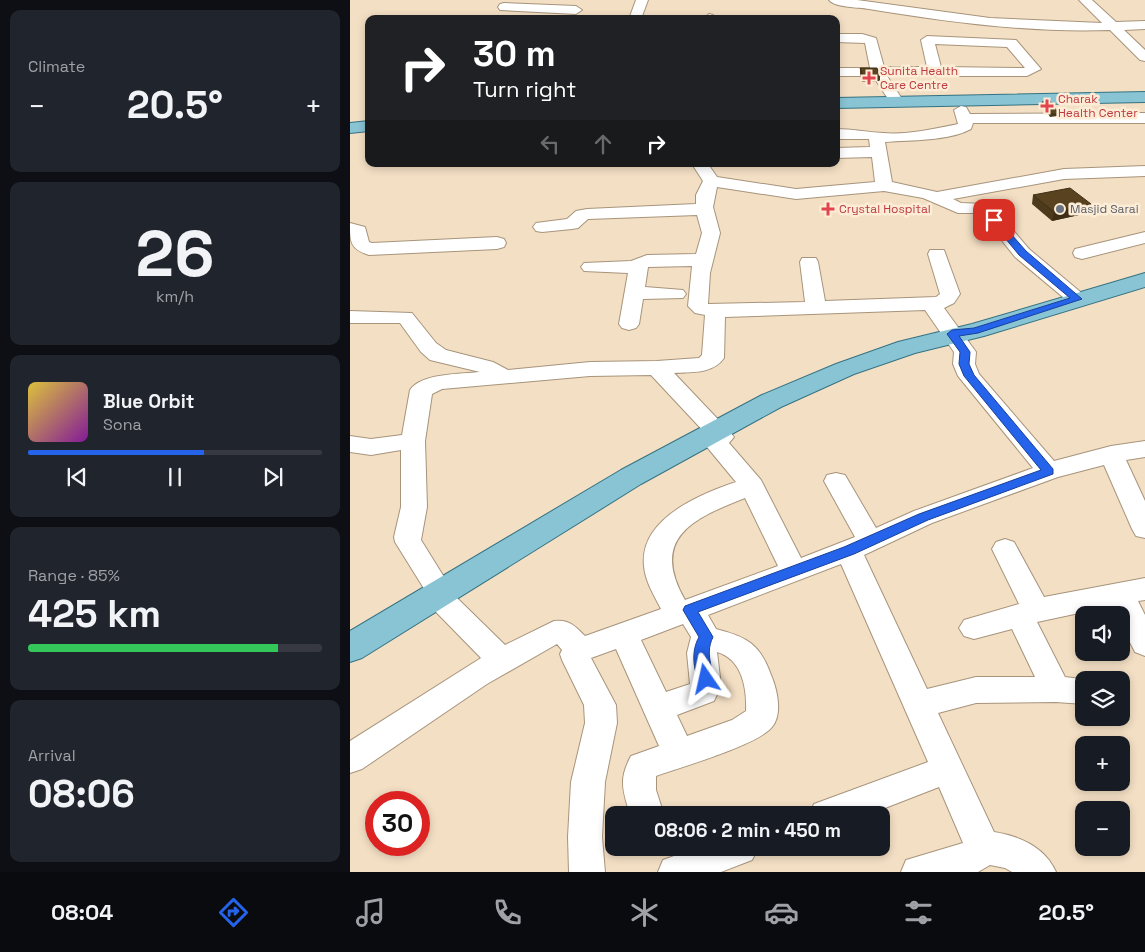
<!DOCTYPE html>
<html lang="en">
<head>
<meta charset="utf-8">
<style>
  :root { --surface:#171b24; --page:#20242c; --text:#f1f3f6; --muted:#9ea1a6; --line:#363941; --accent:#2563eb }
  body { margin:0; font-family:"Space Grotesk",sans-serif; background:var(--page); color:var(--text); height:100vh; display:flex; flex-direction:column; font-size:19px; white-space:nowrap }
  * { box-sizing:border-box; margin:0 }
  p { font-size:16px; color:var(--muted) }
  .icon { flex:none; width:28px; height:28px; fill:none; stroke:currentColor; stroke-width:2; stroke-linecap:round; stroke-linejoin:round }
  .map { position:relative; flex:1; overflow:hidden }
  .details { display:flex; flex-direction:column; gap:10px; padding:10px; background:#0d0f14; width:350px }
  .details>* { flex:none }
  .hud { position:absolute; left:15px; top:15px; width:475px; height:152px; border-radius:10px; box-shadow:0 2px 8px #0003; background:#202124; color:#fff; overflow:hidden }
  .tools { position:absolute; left:725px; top:606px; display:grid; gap:10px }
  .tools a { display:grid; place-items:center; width:55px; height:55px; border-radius:10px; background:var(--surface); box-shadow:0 2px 8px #0003; font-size:25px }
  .speed { position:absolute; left:15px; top:791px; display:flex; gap:10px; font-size:25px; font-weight:700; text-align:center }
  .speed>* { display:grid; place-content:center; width:65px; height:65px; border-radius:50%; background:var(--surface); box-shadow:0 2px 8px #0003; line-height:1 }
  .speed .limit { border:8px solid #d22; background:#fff; color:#111 }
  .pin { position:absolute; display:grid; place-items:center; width:42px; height:42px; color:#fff; margin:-21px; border-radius:10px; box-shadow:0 2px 8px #0006 }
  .me { position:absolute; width:55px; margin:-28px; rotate:349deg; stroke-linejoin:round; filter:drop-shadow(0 0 4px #0008) }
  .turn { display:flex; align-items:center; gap:18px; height:105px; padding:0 25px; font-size:22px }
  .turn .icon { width:65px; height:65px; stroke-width:2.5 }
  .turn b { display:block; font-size:35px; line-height:42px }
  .lanes { display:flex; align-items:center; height:48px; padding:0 25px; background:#0003; justify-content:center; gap:25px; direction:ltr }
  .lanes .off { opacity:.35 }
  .big { font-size:38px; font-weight:800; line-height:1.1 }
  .details .widget { flex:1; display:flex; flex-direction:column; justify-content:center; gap:8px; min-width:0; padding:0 18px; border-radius:10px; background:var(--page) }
  .details .dial { align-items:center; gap:0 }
  .dial b { font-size:65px; line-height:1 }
  .song { display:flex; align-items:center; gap:15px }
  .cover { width:60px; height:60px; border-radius:8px; background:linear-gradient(135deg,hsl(50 70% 55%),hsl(290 70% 35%)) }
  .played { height:5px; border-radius:2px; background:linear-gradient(90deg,var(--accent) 60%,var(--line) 60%) }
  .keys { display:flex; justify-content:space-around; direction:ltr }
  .heat { display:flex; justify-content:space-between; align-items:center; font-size:28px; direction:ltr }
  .charge { height:8px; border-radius:4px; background:linear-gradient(90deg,#34c759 85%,var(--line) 0) }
  .trip { position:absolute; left:255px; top:806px; width:285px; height:50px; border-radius:10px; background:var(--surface); box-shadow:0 2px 8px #0003; font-weight:800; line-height:50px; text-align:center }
  .tabs { display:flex; height:80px; justify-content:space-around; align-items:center; background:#090b0e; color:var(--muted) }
  .tabs .icon { width:35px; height:35px }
  .tabs .selected { color:var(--accent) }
  .tabs b { font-size:22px; color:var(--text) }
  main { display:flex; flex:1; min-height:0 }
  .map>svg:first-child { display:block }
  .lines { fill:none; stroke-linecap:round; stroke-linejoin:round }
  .minor-casing { stroke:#a7947b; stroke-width:2 }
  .major-casing { stroke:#357281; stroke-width:2 }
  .minor { fill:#fff; fill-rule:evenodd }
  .major { fill:#89c4d5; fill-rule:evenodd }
  .wall { fill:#4d391b }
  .shaded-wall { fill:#3e2e16 }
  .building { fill:#59421f; stroke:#3e2e16 }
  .route { fill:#2563eb; stroke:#184099 }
  .health-dot { fill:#e0444e; stroke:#fdedd7; stroke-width:2 }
  .worship-dot { fill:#6b7280; stroke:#fdedd7; stroke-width:2 }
  .labels { text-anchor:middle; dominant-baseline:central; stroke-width:5; stroke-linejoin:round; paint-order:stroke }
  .far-health-label { font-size:12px; fill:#be3a42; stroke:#fdedd7; text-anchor:start }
  .far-worship-label { font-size:12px; fill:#5b616d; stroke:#fdedd7; text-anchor:start }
</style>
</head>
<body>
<main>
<section class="details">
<div class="widget"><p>Climate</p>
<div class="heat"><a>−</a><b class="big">20.5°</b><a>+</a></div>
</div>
<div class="widget dial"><b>26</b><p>km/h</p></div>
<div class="widget">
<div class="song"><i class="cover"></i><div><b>Blue Orbit</b><p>Sona</p></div></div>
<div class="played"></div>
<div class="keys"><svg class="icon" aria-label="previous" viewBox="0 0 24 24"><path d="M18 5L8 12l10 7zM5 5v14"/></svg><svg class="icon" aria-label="pause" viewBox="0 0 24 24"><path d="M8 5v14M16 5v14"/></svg><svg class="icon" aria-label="next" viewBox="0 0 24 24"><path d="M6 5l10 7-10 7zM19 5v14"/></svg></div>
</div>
<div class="widget"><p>Range · 85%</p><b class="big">425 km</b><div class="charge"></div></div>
<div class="widget"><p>Arrival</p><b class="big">08:06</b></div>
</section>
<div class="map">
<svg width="795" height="872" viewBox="0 0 795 872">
  <rect width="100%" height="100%" fill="#f3dfc4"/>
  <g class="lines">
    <defs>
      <path id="minor" d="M286,0H298L291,19H279Z
        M479,0H507L640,18L752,23L729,0H742L766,22L795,21V29L774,30L795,50V61L790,60L760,30C680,33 598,22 519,9C509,7 486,8 479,0Z
        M154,3L226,6L232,10L226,14L150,10L148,7L150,4Z
        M359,14L363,15L365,19H353Z
        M486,34H512L526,38L534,67H577L571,40L577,36L666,40L691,69L677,76H537L554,102L547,106L542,105L523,76H486V68H520L515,43L486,42ZM585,44L657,47L675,68L591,67Z
        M611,106L616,107L620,114L795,113V123H623L621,129C599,141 561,140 535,142L542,182L587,192L714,169L795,166V176L714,179L603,199L611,203L635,204L650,215L679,249L734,295L737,299L734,303L727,305L720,303L665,257L638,223L625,213H608L573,198L534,191L446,199L367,187L363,207L370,233L360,273L358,304L455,302L450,262L452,258H466L468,262L475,301L586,297L590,294L578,254L580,250H594L610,294L604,303L594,308L626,352L625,364L629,374L704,461L761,446L795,441V457L776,460L795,501V538L786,536L782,529L754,465L708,477L582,523L514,555L577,689L626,677H685L662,629L624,639L614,636L609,628L614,620L669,604L642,549L646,542L655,539L664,542L694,597L795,578V600L788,601L795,615V656L785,652L771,625V615H766L762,606L687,622L715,677L739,680H734V704L706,702L626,703L588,713L644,832C669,836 695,847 706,872H662L655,868L640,865L628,872H551L556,860L613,843L589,787L517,815H459L464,804L578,762L491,564L358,615L366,629C397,637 410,644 421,675C427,689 433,714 422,727C408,745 331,767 306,776V790L314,815H280C273,790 268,780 281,756L309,746L266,649L241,658L266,705L267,723L255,782L252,837L255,872H219L218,837L221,782L235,723L234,705L212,660L210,654L212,650L207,644L137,684L12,769L0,773V741L131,658L86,612L78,595L45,542L44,537L51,507V450L21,455L0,452V436L21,439L52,435L60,390C71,373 112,374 130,372L80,360L71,352L50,323H0V311L62,313L86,343L96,350L143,362L158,370L240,362L307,361L349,358L352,355L355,315L345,313L338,306L342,266L298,267L295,287L333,290L336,294L333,298L293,299L289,324L286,328L279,330L272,328L269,324L278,273L234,271L231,267L234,263L281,261L297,255L346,254L352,233L347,215L238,219L228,228L222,229L192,232L186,231L183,227L186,223L217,219L226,211L237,209L346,204V195L353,181L342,164H358L367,177L446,189L525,182L522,157L486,158V148L520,147L519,139H486V129C502,129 517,132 533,133C558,135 584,129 608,124L604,110ZM575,310L604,352L603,364L608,376L683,468L564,511L526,528L495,475L486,473L477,475L474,481L505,537L451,558L411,480L379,443L384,437L380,432L324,373C341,372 363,374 374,358L375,317ZM301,375L357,435L352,441L386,482C350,494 289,519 294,566C295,581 304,595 311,609L238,635L235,636C225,626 219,619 204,621L155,645L107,598L71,540L77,507L75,441L82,394L92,389L240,376ZM395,498L428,566L335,600C300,539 341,519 395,498ZM333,624L341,637L337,653L340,684L316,692L291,640ZM367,652C392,659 397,688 396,711L382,720L337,736L327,715L364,701L371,686Z
        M0,223L15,227L19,242L22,243L147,237L154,239L156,243L154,247L147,249L19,255C0,249 0,242 0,223Z
        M795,232V243L732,259L725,257L723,253L725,249Z
        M346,848H408L402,860L371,872H308L313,860Z"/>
      <path id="major" d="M795,92V102L486,108V98Z
        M19,121V131L0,133V123Z
        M795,273V287L634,336L565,353L504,374L431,407L291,484L12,658L0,662V631L271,470L412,395L486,364L548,342L622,324Z"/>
    </defs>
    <use href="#minor" class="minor-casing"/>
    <use href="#major" class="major-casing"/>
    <use href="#minor" class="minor"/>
    <use href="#major" class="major"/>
  </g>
  <path class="wall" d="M510,68L530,76V81L512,82L510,74Z
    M692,102L709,114L708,116L700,117L692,104Z
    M683,195L741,204L738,213L702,221L682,204Z"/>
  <path class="shaded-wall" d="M741,204L738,213L702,221L704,212Z"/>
  <path class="building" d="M510,68H527L530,76H513Z
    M700,101L709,114H700L692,102Z
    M720,188L741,204L704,212L683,195Z"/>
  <path class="route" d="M641,218H647L676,251L732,299L628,333L609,336L620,352L619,364L624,375L703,469V474L578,520L504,554L348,612L363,637C353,657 367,671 361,684L356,685L350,684C343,669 341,651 349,637L333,610L335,606L494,547L569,514L691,470L614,376L609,364L610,352L597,334L602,330L624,328L720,298L669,255L641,221Z"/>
  <g class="health-dot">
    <path d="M516.5 70.5h5v5h5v5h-5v5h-5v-5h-5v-5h5z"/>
    <path d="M694.5 98.5h5v5h5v5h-5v5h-5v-5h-5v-5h5z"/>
    <path d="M475.5 201.5h5v5h5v5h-5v5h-5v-5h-5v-5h5z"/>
  </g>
  <circle class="worship-dot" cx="710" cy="209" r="5"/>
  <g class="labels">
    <g class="far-health-label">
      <text x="530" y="71">Sunita Health<tspan x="530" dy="14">Care Centre</tspan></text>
      <text x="708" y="99">Charak<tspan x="708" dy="14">Health Center</tspan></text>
      <text x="489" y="209">Crystal Hospital</text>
    </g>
    <g class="far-worship-label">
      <text x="720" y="209">Masjid Sarai</text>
    </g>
  </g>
</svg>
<div class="tools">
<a><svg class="icon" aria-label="sound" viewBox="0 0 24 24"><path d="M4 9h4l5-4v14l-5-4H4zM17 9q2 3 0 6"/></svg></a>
<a><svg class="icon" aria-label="layers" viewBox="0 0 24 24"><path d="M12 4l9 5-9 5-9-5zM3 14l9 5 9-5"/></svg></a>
<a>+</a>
<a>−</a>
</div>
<div class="speed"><div class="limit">30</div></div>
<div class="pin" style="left:644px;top:220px;background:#d93025"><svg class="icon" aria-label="arrive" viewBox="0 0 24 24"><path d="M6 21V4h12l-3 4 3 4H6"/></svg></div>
<svg class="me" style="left:356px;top:679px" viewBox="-20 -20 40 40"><path d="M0-17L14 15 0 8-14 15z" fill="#2563eb" stroke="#fff" stroke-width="4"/></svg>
<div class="trip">08:06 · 2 min · 450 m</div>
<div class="hud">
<div class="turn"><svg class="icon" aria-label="right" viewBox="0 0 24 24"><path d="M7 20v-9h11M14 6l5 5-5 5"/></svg><div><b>30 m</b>Turn right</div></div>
<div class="lanes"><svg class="icon off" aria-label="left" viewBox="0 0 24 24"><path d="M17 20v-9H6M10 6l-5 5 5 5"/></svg><svg class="icon off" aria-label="ahead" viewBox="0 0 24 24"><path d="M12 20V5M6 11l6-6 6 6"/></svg><svg class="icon" aria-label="right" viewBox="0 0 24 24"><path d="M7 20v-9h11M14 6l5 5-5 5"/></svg></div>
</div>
</div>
</main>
<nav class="tabs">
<b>08:04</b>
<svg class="icon selected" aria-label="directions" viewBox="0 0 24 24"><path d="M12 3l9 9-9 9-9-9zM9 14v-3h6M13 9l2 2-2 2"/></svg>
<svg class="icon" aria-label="music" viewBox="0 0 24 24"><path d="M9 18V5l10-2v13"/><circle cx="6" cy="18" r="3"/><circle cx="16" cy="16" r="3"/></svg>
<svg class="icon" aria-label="phone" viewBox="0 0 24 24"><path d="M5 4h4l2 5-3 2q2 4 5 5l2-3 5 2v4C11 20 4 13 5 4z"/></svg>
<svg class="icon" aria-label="climate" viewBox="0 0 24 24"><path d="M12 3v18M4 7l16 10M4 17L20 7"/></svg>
<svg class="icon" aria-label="car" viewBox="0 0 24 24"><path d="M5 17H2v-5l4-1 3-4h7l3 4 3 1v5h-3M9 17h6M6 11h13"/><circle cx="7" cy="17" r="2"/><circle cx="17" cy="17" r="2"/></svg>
<svg class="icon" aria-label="filters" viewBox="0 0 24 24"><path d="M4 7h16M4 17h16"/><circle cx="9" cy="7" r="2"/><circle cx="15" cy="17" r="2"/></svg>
<b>20.5°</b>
</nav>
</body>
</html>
